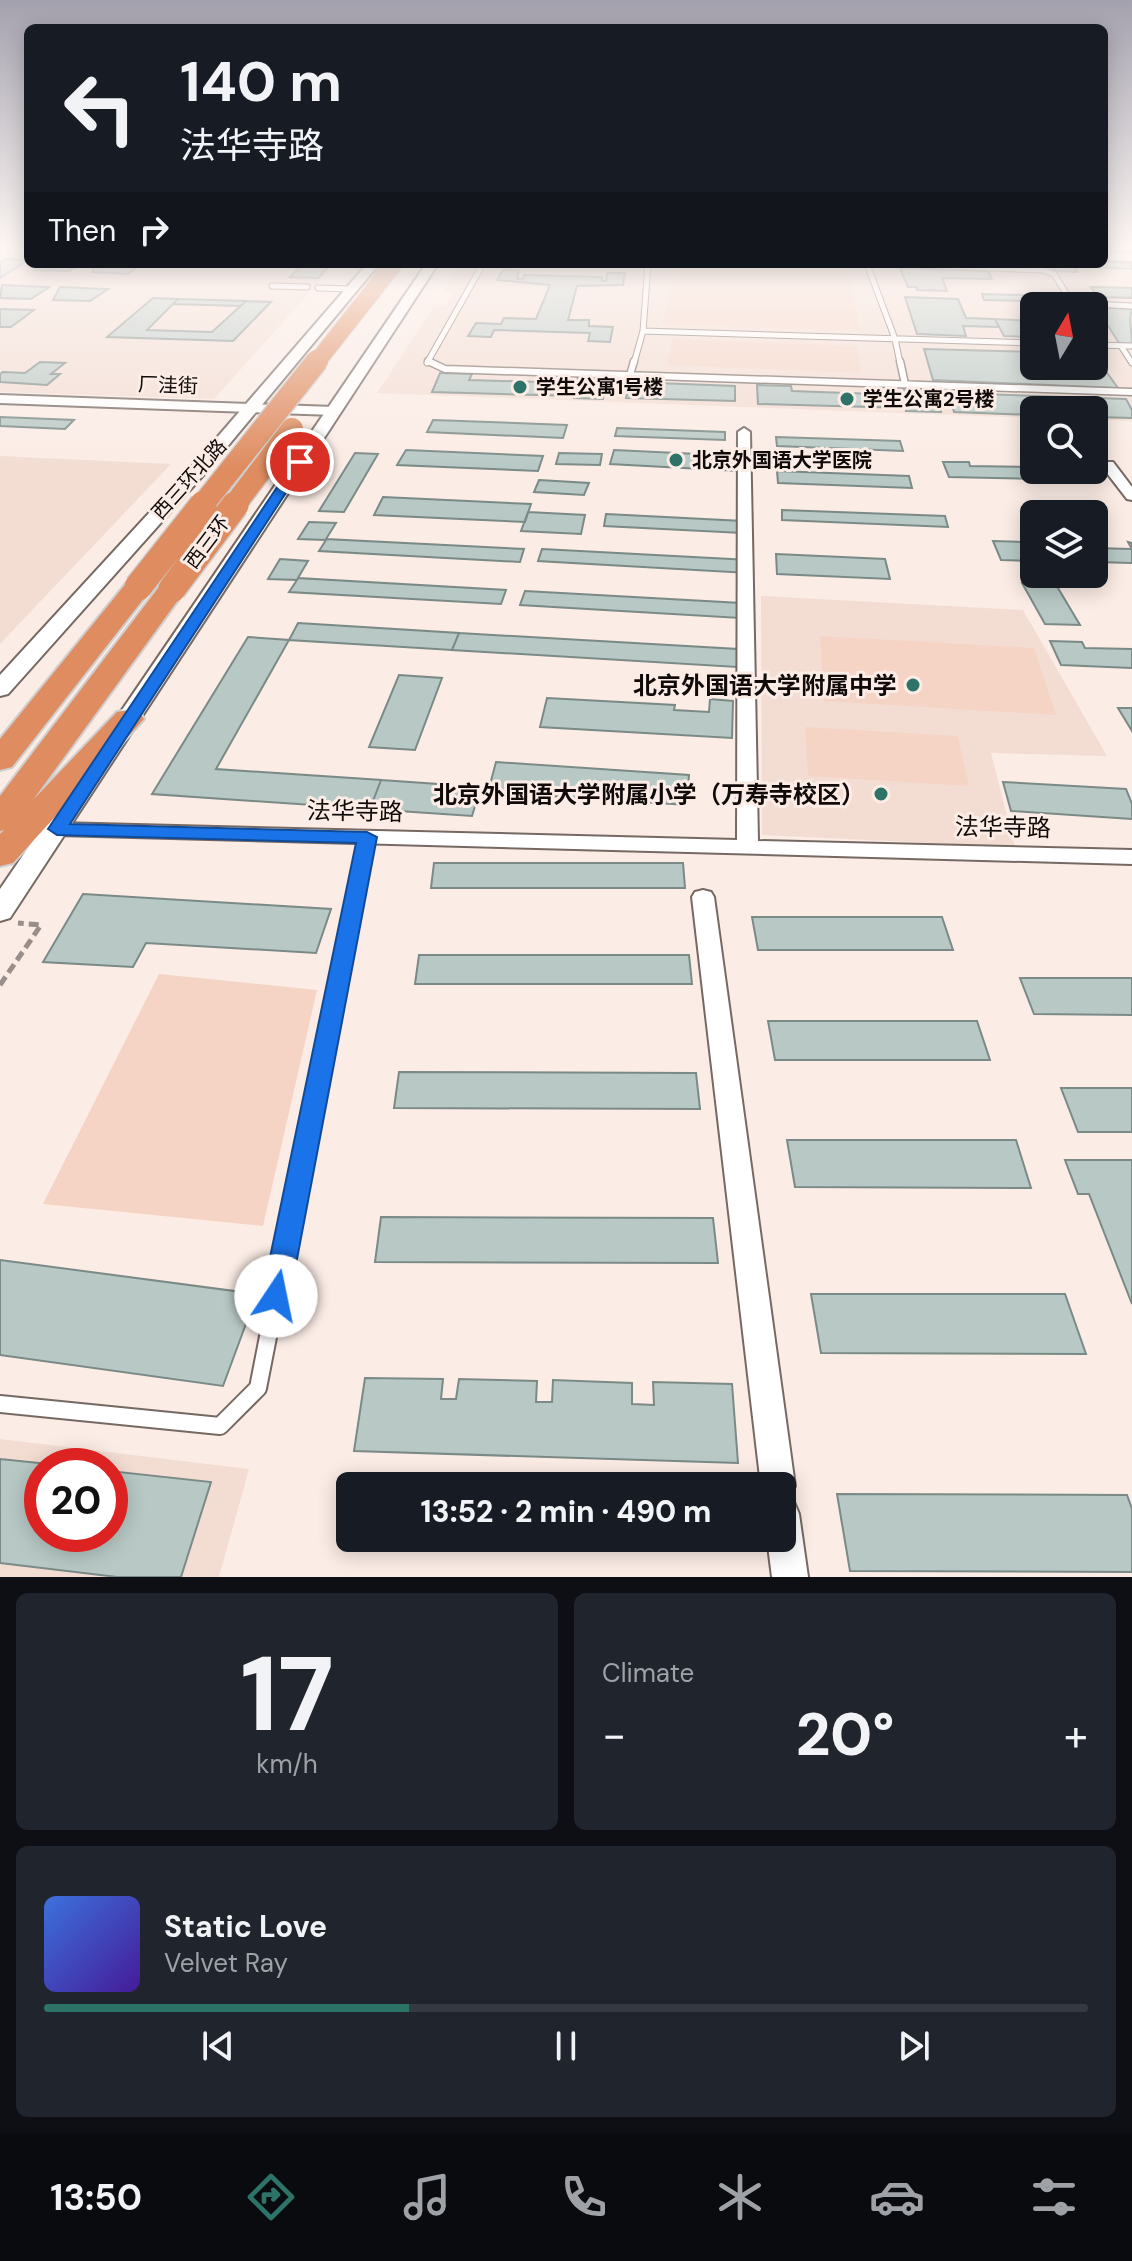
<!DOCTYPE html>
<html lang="en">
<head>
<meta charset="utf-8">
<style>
  :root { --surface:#171b24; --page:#20242c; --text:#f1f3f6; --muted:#9ea1a6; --line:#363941; --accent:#2d7368 }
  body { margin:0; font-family:"DM Sans","Noto Sans SC",sans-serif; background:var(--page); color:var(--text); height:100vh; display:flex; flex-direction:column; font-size:30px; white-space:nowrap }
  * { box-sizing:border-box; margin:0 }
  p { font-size:26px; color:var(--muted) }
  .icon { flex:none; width:44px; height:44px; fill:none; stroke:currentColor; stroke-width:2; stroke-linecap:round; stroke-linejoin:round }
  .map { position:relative; height:1577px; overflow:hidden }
  .drawer { display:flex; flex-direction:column; gap:16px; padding:16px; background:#0d0f14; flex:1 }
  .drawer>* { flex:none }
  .top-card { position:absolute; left:24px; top:24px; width:1084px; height:244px; border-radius:12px; box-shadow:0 4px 20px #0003; background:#171b24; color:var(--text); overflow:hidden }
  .needle { width:52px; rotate:10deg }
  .tools { position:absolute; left:1020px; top:292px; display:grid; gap:16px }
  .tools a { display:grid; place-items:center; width:88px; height:88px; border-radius:12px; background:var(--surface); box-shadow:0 4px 20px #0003; font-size:40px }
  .speed { position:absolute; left:24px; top:1448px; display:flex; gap:16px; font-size:40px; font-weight:700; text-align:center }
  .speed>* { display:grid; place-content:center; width:104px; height:104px; border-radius:50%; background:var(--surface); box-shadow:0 4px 20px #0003; line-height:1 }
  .speed .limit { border:12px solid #d22; background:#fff; color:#111 }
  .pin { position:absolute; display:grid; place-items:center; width:68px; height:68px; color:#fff; margin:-34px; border:4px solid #fff; border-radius:50%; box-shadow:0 2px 8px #0007 }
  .me { position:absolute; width:88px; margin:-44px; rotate:11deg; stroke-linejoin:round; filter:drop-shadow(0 0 6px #0008) }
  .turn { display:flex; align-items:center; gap:28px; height:168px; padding:0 24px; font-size:36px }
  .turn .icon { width:104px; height:104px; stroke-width:2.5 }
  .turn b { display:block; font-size:56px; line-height:68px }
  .then { display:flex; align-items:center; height:76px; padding:0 24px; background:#0003; gap:16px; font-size:30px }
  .big { font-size:60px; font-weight:800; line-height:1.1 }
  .drawer .card { flex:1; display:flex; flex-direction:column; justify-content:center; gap:12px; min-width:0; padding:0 28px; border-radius:12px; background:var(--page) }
  .drawer .dial { align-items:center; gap:0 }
  .dial b { font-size:104px; line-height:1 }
  .song { display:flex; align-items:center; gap:24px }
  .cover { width:96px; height:96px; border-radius:12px; background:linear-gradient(135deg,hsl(220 70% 55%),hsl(260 70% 35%)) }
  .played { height:8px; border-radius:4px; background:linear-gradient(90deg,var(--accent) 35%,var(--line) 35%) }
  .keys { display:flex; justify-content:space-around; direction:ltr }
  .heat { display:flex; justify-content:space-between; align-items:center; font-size:44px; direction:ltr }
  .drawer .tiles { flex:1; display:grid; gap:16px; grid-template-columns:1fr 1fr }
  .card:last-child { grid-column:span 2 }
  .trip { position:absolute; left:336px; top:1472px; width:460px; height:80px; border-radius:12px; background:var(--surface); box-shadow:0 4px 20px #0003; font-weight:800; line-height:80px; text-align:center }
  .menu { display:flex; height:128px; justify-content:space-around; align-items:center; background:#090b0e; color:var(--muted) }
  .menu .icon { width:56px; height:56px }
  .menu .on { color:var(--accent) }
  .menu b { font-size:36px; color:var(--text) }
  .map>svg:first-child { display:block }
  .built { fill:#f3ddd3; fill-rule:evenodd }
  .green { fill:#f5d4c5 }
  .building { fill:#b8c9c5; stroke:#7b8a87; stroke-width:2 }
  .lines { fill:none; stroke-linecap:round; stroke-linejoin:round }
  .service-far4-casing { stroke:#766963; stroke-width:7 }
  .service-far3-casing { stroke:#766963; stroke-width:9 }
  .service-far2-casing { stroke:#766963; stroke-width:14 }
  .service-far1-casing { stroke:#766963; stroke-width:17 }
  .service-casing { stroke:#766963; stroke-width:20 }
  .minor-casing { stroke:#766963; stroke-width:4 }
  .tertiary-casing { stroke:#766963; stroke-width:4 }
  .trunk-casing { stroke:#cfcece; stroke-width:4 }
  .path { stroke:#998e89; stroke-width:5; stroke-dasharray:10 5; stroke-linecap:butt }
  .service-far4 { stroke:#fff; stroke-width:5 }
  .service-far3 { stroke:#fff; stroke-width:6 }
  .service-far2 { stroke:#fff; stroke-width:10 }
  .service-far1 { stroke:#fff; stroke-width:13 }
  .service { stroke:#fff; stroke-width:16 }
  .minor { fill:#fff; fill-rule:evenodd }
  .tertiary { fill:#fff; fill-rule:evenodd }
  .trunk { fill:#df8c60; fill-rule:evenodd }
  .trunk-bridge-far2-casing { stroke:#cfcece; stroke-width:19; stroke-linecap:butt }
  .trunk-bridge-far1-casing { stroke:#cfcece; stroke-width:25; stroke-linecap:butt }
  .trunk-bridge-casing { stroke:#cfcece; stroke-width:30; stroke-linecap:butt }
  .trunk-bridge-far2 { stroke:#df8c60; stroke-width:17 }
  .trunk-bridge-far1 { stroke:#df8c60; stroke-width:22 }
  .trunk-bridge { stroke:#df8c60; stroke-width:27 }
  .route { fill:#1a73e8; stroke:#114b97; stroke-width:2 }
  .poi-dot { fill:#2d7368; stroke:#fbece5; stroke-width:3 }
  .labels { text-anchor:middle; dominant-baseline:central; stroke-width:6; stroke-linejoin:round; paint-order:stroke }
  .far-street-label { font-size:20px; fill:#100b09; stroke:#fbece5 }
  .far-poi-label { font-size:20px; font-weight:bold; fill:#100b09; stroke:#fbece5; text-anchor:start }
  .poi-label { font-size:24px; font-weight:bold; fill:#100b09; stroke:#fbece5; text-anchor:end }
  .street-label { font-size:24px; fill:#100b09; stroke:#fbece5 }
</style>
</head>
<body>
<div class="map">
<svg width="1132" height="1577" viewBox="0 0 1132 1577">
  <rect width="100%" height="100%" fill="#fbece5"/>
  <path class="built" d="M0,248H28V264H335L214,399L0,392Z
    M1104,260L1132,262V421L1094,420V410H1034V418L377,393L433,308L446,305L453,295L443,291L461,264H1104ZM1034,306H1094V366H1034Z
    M0,456L171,464L0,644Z
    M761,596L1023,610L1107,756L991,753L1015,847L762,835Z
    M0,1439L249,1469L219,1577H0ZM42,1466H110V1534H42Z"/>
  <path class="green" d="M677,264H781L848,269L860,330L662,324Z
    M672,339L857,346L861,373L667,365Z
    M820,636L1034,648L1056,715L824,701Z
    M805,727L958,736L969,786L808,776Z
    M159,974L317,990L263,1226L43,1204Z"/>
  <path class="building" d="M8,259L28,260L0,278V262Z
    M1104,261L1132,263V269L1075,266L1077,272L1055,271L1051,264H1104Z
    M38,264H81L69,271L34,270Z
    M97,264H142L128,274L92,272Z
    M303,264H331L318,278L290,277Z
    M900,268L988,271L992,279L942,278L947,291L917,290V287H908Z
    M503,270H519L517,279H523L524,275L602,277V281H606L607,273H625L623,285L577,286L568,320H589V326L613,327L610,342L588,341L590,333L494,330L491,337L468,336L476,323L501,324L504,318L536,319L550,285L497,280Z
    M2,285L49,287L31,299L0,298Z
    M60,287L108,289L90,301L53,300Z
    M1091,287L1132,288V298L1097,297Z
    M982,294L1061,296L1064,302L984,300Z
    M905,297L958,299L966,318L995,319L999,327L963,326L966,336L917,334Z
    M153,298L178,299L147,330L212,332L246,301L271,302L233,341L107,337Z
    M178,299L246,301L241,306L173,304Z
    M1096,307L1132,309L1130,318L1132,344L1119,343L1105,321L1094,320V311H1099Z
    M0,309L34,310L11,327H0Z
    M995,319L1034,321V337L1004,336Z
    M924,349L1034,352V366H1094V355L1118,388L933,380Z
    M40,362L65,363L51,374H60L47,385L0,382V374L3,372L25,373Z
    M440,373L472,374L469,380L578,383L577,378L606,379L603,399L574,398L575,396L432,392Z
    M630,382L735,386V401L626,398Z
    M757,385L791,386L792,391L903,395L904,388L933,389L941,412L906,411V408L758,404Z
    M949,393L1126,399L1132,410V418L1094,417V410H1034V415L954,412Z
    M0,417L74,420L65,429L0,426Z
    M433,420L567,425L563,438L427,432Z
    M617,428L725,432V440L615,436Z
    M776,437L900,441L903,451L777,446Z
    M406,450L543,456L538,471L397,465Z
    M614,450L740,456L739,471L610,464Z
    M355,453L378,454L344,512L319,511Z
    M559,453L602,454L600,465L556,464Z
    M943,462H969L970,466L1034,467V470H1088L1095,480L949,477Z
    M777,471L909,476L912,488L778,483Z
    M539,480L589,483L584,495L534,492Z
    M383,497L531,504L525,522L374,515Z
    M782,510L945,516L948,527L782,520Z
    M528,512L585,515L581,534L521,531Z
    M606,514L743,521L742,533L604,526Z
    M309,522L336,523L326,539L524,549L520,562L319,551L326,540L298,539Z
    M993,541L1022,542L1024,546H1034V561L1001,560Z
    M1128,542L1132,543V563L1094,562V548L1132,549Z
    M542,549L749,560L748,573L538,561Z
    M776,554L885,559L890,579L777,574Z
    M280,559L308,561L298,578L506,590L501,604L289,592L297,580L268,579Z
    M1022,583H1055L1080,625L1045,624Z
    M525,591L741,603L740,618L520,605Z
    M298,623L459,633L452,650L289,640Z
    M459,633L738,649L737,667L452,650Z
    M248,637L289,640L216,769L381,780L370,809L152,794Z
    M1050,641L1082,642L1085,648L1132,649V668L1061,665Z
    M399,675L442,678L415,750L369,747Z
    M547,698L675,705L674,710L709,712L710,699L733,701L732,738L540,727Z
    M1118,708H1132V731Z
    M496,762L689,775L687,805L488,792Z
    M381,780L481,787L472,816L370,809Z
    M1003,782L1126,789L1132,804V819L1011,811Z
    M434,863H683L685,888H431Z
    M83,894L331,909L316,953L146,943L133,967L43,962Z
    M752,917H942L953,950H758Z
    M419,955H689L692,984H415Z
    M1020,978H1132V1015L1034,1014Z
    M768,1021H977L990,1060H775Z
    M399,1072L696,1073L700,1109L394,1108Z
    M1061,1088H1132V1132H1078Z
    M787,1140H1016L1031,1188L795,1187Z
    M1065,1160H1132V1304L1089,1194H1078Z
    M381,1217L713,1218L718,1263L375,1262Z
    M0,1260L257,1294L223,1386L0,1355Z
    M811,1294H1065L1086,1354L821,1353Z
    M365,1378L443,1379L441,1399H456L459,1379L537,1381L536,1402H552L553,1380L632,1383V1404L654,1405L653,1382L732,1384L738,1463L354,1451Z
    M0,1459L68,1466H42V1534H110V1471L211,1482L181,1577H117L0,1563Z
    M837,1494L1127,1495L1132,1509V1572L850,1571Z"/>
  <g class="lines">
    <defs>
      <path id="service-far4" d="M867,264L895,339L900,363
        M894,264L1043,270L1054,274L1074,306
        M272,286L307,287
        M318,288L352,289
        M1072,303L1132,306
        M643,331L1034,343
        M1094,345L1132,346
        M1121,346L1132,363
        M427,363L483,264
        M634,363L643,331L648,264"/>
      <path id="service-far3" d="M428,361L445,369L1132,392
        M900,361L905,384
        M630,375L634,361"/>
      <path id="service-far2" d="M351,920L367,837"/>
      <path id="service-far1" d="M293,1211L351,918"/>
      <path id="service" d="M0,1404L220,1426L258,1388L293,1209"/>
      <path id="minor" d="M0,395L334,407L340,411L334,415L0,403Z
        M744,428L750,432L758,841L1132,850V864L57,835L47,829L57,823L737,840L738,432Z
        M1103,462H1113L1132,487V500L1127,499L1103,468Z
        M703,890L711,892L714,897L795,1486L788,1499L794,1502L799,1514L808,1577H772L767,1538H782V1486H761L692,897L695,892Z"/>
      <path id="tertiary" d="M1104,252L1132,253V261L1104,260Z
        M367,264H379L207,471L8,694L0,696V675L195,463Z
        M426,264H438L10,918L0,921V889Z"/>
      <path id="trunk" d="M138,579L148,581L151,587L148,593L12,767L0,770V739L128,581Z
        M172,581L182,583L186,589L33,800L117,712L128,710L139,712L144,719L13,863L0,866V834L4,830L0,831V796L162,583Z"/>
    </defs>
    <use href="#service-far4" class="service-far4-casing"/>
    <use href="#service-far3" class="service-far3-casing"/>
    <use href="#service-far2" class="service-far2-casing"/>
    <use href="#service-far1" class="service-far1-casing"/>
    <use href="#service" class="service-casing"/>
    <use href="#minor" class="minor-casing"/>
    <use href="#tertiary" class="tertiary-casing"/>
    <use href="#trunk" class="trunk-casing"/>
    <path class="path" d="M0,985L41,925L18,923"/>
    <use href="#service-far4" class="service-far4"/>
    <use href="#service-far3" class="service-far3"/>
    <use href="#service-far2" class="service-far2"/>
    <use href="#service-far1" class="service-far1"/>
    <use href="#service" class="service"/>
    <use href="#minor" class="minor"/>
    <use href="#tertiary" class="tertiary"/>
    <use href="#trunk" class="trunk"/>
    <defs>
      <path id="trunk-bridge-far2" d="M316,363L394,264"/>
      <path id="trunk-bridge-far1" d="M201,507L317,361
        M233,507L292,429"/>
      <path id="trunk-bridge" d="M138,587L203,505
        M172,589L235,505"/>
    </defs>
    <use href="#trunk-bridge-far2" class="trunk-bridge-far2-casing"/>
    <use href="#trunk-bridge-far1" class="trunk-bridge-far1-casing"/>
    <use href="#trunk-bridge" class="trunk-bridge-casing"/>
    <use href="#trunk-bridge-far2" class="trunk-bridge-far2"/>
    <use href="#trunk-bridge-far1" class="trunk-bridge-far1"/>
    <use href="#trunk-bridge" class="trunk-bridge"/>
  </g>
  <linearGradient id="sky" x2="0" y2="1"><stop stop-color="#a4a1ae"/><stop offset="0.53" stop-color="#fdf6f3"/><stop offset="1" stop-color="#fdf6f3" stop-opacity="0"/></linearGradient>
  <rect width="1132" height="468" fill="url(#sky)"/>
  <path class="route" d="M300,459L306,462L70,824L367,832L377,837L290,1296L286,1305L276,1308L266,1305L262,1296L356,843L57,835L48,829L294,462Z"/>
  <g class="poi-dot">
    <circle cx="520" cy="387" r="8"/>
    <circle cx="847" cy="399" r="8"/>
    <circle cx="676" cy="460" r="8"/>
    <circle cx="913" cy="685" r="8"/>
    <circle cx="881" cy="794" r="8"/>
  </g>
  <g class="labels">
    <g class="far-street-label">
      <text transform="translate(168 385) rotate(2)">厂洼街</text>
      <text transform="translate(189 479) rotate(-48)">西三环北路</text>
      <text transform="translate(207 542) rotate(-53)">西三环</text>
    </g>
    <g class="far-poi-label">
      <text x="536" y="387">学生公寓1号楼</text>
      <text x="863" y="399">学生公寓2号楼</text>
      <text x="692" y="460">北京外国语大学医院</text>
    </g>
    <g class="poi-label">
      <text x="897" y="685">北京外国语大学附属中学</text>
      <text x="865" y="794">北京外国语大学附属小学（万寿寺校区）</text>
    </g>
    <g class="street-label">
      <text transform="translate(355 811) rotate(1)">法华寺路</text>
      <text transform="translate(1003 827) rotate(1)">法华寺路</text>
    </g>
  </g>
</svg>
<div class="tools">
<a><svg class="needle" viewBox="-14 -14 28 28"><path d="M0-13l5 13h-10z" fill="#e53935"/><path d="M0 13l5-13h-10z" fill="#9ea1a6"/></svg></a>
<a><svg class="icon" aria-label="search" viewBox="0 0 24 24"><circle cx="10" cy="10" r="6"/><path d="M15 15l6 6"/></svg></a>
<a><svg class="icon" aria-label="layers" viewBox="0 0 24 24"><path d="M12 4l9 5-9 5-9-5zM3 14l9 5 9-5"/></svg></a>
</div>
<div class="speed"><div class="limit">20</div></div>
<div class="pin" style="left:300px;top:462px;background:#d93025"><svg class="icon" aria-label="arrive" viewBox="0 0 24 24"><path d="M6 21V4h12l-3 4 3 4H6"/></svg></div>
<svg class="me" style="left:276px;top:1296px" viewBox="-20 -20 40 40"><circle r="19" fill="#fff"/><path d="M0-13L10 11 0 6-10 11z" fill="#1a73e8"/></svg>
<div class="trip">13:52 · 2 min · 490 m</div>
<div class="top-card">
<div class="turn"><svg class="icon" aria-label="left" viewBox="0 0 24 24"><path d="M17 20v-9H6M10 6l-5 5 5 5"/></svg><div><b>140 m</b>法华寺路</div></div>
<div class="then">Then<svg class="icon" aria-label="right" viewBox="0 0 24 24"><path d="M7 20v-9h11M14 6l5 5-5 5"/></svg></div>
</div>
</div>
<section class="drawer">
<div class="tiles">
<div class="card dial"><b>17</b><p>km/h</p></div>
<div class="card"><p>Climate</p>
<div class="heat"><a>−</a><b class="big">20°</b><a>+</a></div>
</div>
<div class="card">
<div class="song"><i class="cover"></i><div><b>Static Love</b><p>Velvet Ray</p></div></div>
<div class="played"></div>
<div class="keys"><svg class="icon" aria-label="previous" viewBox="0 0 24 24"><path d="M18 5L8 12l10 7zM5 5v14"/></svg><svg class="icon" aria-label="pause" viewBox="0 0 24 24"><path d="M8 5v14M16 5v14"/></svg><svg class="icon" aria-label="next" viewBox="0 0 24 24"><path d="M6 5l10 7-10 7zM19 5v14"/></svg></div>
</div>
</div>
</section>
<nav class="menu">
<b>13:50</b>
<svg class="icon on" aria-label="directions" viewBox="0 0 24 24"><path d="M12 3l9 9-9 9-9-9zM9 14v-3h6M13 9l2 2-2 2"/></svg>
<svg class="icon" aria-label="music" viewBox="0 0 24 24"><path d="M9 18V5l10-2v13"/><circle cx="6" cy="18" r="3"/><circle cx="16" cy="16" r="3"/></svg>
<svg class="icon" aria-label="phone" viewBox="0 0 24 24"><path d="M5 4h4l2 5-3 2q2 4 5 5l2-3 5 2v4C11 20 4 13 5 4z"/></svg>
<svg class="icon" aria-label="climate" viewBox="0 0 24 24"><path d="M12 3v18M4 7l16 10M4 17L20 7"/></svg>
<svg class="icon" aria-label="car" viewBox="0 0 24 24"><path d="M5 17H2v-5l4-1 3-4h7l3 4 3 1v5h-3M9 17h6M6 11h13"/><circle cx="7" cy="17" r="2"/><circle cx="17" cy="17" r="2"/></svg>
<svg class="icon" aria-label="filters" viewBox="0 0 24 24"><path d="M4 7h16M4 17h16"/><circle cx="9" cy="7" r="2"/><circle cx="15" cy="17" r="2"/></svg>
</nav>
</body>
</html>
